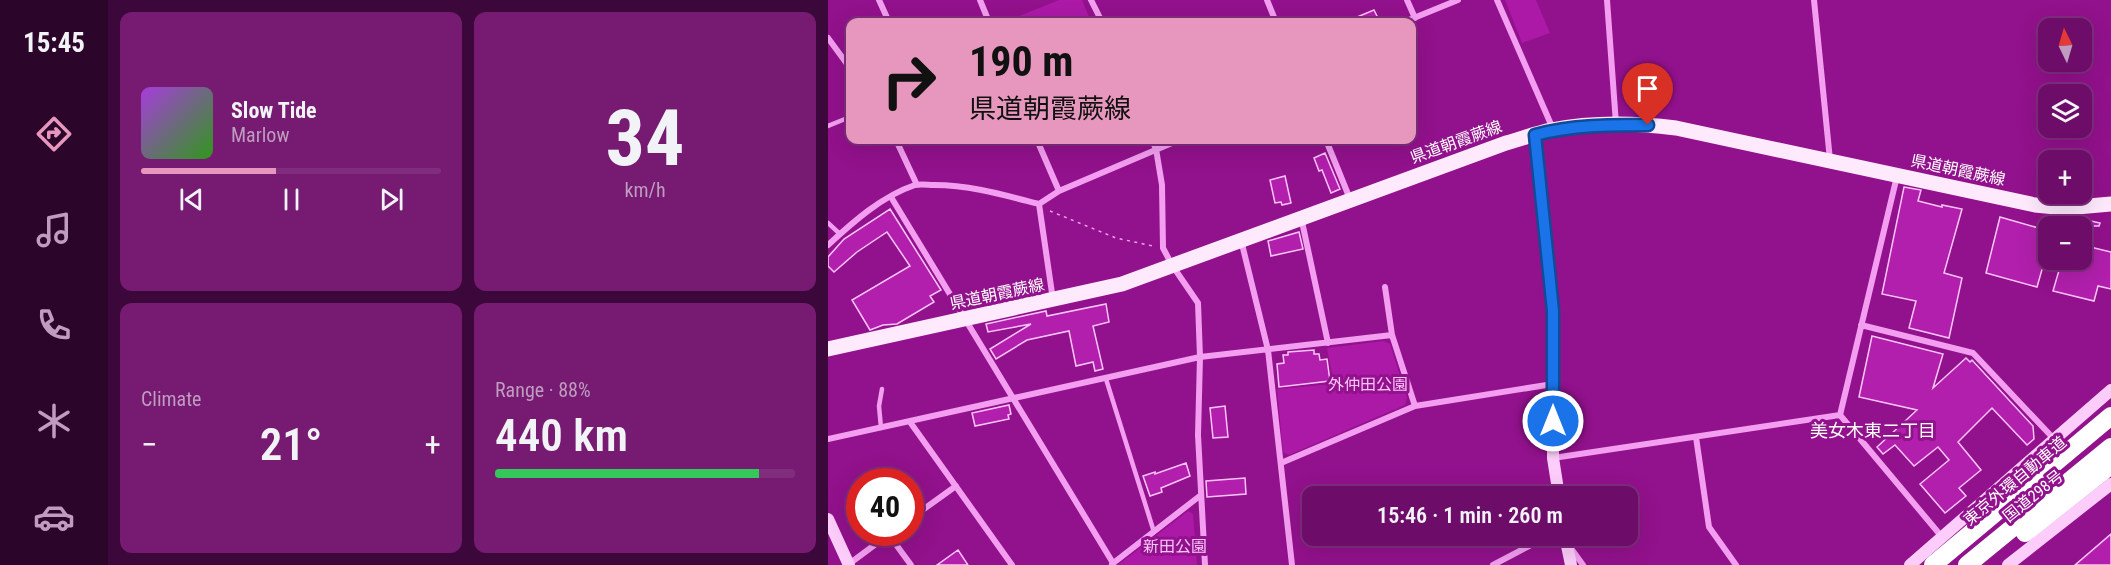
<!DOCTYPE html>
<html lang="en">
<head>
<meta charset="utf-8">
<style>
  :root { --surface:#6e0d69; --page:#761b71; --text:#f1f3f6; --muted:#bf9cc0; --line:#802d7d; --accent:#e797bd }
  body { margin:0; font-family:"Roboto Condensed","Noto Sans JP",sans-serif; background:var(--page); color:var(--text); height:100vh; display:flex; flex-direction:column; font-size:22px; white-space:nowrap }
  * { box-sizing:border-box; margin:0 }
  p { font-size:20px; color:var(--muted) }
  .icon { flex:none; width:33px; height:33px; fill:none; stroke:currentColor; stroke-width:2; stroke-linecap:round; stroke-linejoin:round }
  .map { position:relative; flex:1; overflow:hidden }
  .panel { display:flex; flex-direction:column; gap:12px; padding:12px; background:#3c073a; width:720px }
  .panel>* { flex:none }
  .top-card { position:absolute; left:18px; top:18px; width:570px; height:126px; border-radius:12px; box-shadow:0 6px 24px #0002,0 0 0 2px var(--line); background:#e797bd; color:#111; overflow:hidden }
  .needle { width:39px; rotate:355deg }
  .tools { position:absolute; left:1210px; top:18px; display:grid; gap:12px }
  .tools a { display:grid; place-items:center; width:54px; height:54px; border-radius:12px; background:var(--surface); box-shadow:0 6px 24px #0002,0 0 0 2px var(--line); font-size:30px }
  .speed { position:absolute; left:18px; top:468px; display:flex; gap:12px; font-size:30px; font-weight:700; text-align:center }
  .speed>* { display:grid; place-content:center; width:78px; height:78px; border-radius:50%; background:var(--surface); box-shadow:0 6px 24px #0002,0 0 0 2px var(--line); line-height:1 }
  .speed .limit { border:9px solid #d22; background:#fff; color:#111 }
  .pin { position:absolute; display:grid; place-items:center; width:51px; height:51px; color:#fff; margin:-62px -26px; border-radius:50% 50% 50% 0; rotate:-45deg; box-shadow:0 0 6px #0007 }
  .pin .icon { rotate:45deg }
  .me { position:absolute; width:66px; margin:-33px; rotate:0deg; stroke-linejoin:round; filter:drop-shadow(0 0 4px #0008) }
  .turn { display:flex; align-items:center; gap:21px; height:126px; padding:0 24px; font-size:27px }
  .turn .icon { width:78px; height:78px; stroke-width:2.5 }
  .turn b { display:block; font-size:42px; line-height:51px }
  .big { font-size:45px; font-weight:600; line-height:1.1 }
  .panel .card { flex:1; display:flex; flex-direction:column; justify-content:center; gap:9px; min-width:0; padding:0 21px; border-radius:12px; background:var(--page) }
  .panel .dial { align-items:center; gap:0 }
  .dial b { font-size:78px; line-height:1 }
  .song { display:flex; align-items:center; gap:18px }
  .cover { width:72px; height:72px; border-radius:9px; background:linear-gradient(135deg,hsl(280 70% 55%),hsl(110 70% 35%)) }
  .played { height:6px; border-radius:3px; background:linear-gradient(90deg,var(--accent) 45%,var(--line) 45%) }
  .keys { display:flex; justify-content:space-around; direction:ltr }
  .heat { display:flex; justify-content:space-between; align-items:center; font-size:33px; direction:ltr }
  .charge { height:9px; border-radius:4px; background:linear-gradient(90deg,#34c759 88%,var(--line) 0) }
  .panel .tiles { flex:1; display:grid; gap:12px; grid-template-columns:repeat(2,1fr) }
  .trip { position:absolute; left:474px; top:486px; width:336px; height:60px; border-radius:12px; background:var(--surface); box-shadow:0 6px 24px #0002,0 0 0 2px var(--line); font-weight:600; line-height:60px; text-align:center }
  main { display:flex; flex:1; min-height:0 }
  .tab-bar { display:flex; flex-direction:column; width:108px; justify-content:space-around; align-items:center; background:#2c052a; color:var(--muted) }
  .tab-bar .icon { width:42px; height:42px }
  .tab-bar .current { color:var(--accent) }
  .tab-bar b { font-size:27px; color:var(--text) }
  .map>svg:first-child { display:block }
  .green { fill:#ac19a7 }
  .building { fill:#b11fac; stroke:#fdc5fb; stroke-width:1.5 }
  .lines { fill:none; stroke-linecap:round; stroke-linejoin:round }
  .path { stroke:#f39ef0; stroke-width:1.5; stroke-dasharray:3 4.5; stroke-linecap:butt }
  .lane { stroke:#f39ef0; stroke-width:4.5 }
  .street { stroke:#f39ef0; stroke-width:6 }
  .secondary { stroke:#fccdfa; stroke-width:12 }
  .primary { stroke:#ffe9fd; stroke-width:15 }
  .highway { stroke:#fff; stroke-width:18 }
  .route-casing { stroke:#114b97; stroke-width:15 }
  .route { stroke:#1a73e8; stroke-width:10 }
  .labels { text-anchor:middle; dominant-baseline:central; stroke-width:6; stroke-linejoin:round; paint-order:stroke }
  .street-label { font-size:16px; fill:#fff; stroke:#92118c }
  .park-label { font-size:16px; fill:#fdc5fb; stroke:#92118c }
  .neighbourhood-label { font-size:18px; fill:#fff; stroke:#92118c }
</style>
</head>
<body>
<main>
<nav class="tab-bar">
<b>15:45</b>
<svg class="icon current" aria-label="directions" viewBox="0 0 24 24"><path d="M12 3l9 9-9 9-9-9zM9 14v-3h6M13 9l2 2-2 2"/></svg>
<svg class="icon" aria-label="music" viewBox="0 0 24 24"><path d="M9 18V5l10-2v13"/><circle cx="6" cy="18" r="3"/><circle cx="16" cy="16" r="3"/></svg>
<svg class="icon" aria-label="phone" viewBox="0 0 24 24"><path d="M5 4h4l2 5-3 2q2 4 5 5l2-3 5 2v4C11 20 4 13 5 4z"/></svg>
<svg class="icon" aria-label="climate" viewBox="0 0 24 24"><path d="M12 3v18M4 7l16 10M4 17L20 7"/></svg>
<svg class="icon" aria-label="car" viewBox="0 0 24 24"><path d="M5 17H2v-5l4-1 3-4h7l3 4 3 1v5h-3M9 17h6M6 11h13"/><circle cx="7" cy="17" r="2"/><circle cx="17" cy="17" r="2"/></svg>
</nav>
<section class="panel">
<div class="tiles">
<div class="card">
<div class="song"><i class="cover"></i><div><b>Slow Tide</b><p>Marlow</p></div></div>
<div class="played"></div>
<div class="keys"><svg class="icon" aria-label="previous" viewBox="0 0 24 24"><path d="M18 5L8 12l10 7zM5 5v14"/></svg><svg class="icon" aria-label="pause" viewBox="0 0 24 24"><path d="M8 5v14M16 5v14"/></svg><svg class="icon" aria-label="next" viewBox="0 0 24 24"><path d="M6 5l10 7-10 7zM19 5v14"/></svg></div>
</div>
<div class="card dial"><b>34</b><p>km/h</p></div>
<div class="card"><p>Climate</p>
<div class="heat"><a>−</a><b class="big">21°</b><a>+</a></div>
</div>
<div class="card"><p>Range · 88%</p><b class="big">440 km</b><div class="charge"></div></div>
</div>
</section>
<div class="map">
<svg width="1283" height="565" viewBox="0 0 1283 565">
  <rect width="100%" height="100%" fill="#92118c"/>
  <path class="green" d="M231,0H254L261,17L248,22H176Z
    M677,0H708L722,33L694,43Z
    M556,341L562,344L579,398L577,405L461,455L455,452L449,389L506,384L499,348Z
    M360,511L365,514L369,565H290Z"/>
  <path class="building" d="M546,10L552,22H517Z
    M497,153L512,189L503,193L494,170L491,171L486,158Z
    M457,176L463,203L454,205L453,202L447,203L442,180Z
    M1076,187L1093,190L1090,201L1114,207V205L1134,209L1116,273L1134,278L1121,338L1081,328L1088,301L1054,294Z
    M62,209L113,290L102,296L106,302L69,324L55,325L42,330L24,300L82,266L59,232L29,252L6,272L0,266V257L16,239Z
    M1172,217L1221,231V245L1209,287L1158,273Z
    M1245,217L1272,223L1271,226H1242Z
    M471,232L475,249L443,256L440,241Z
    M1254,245L1283,252V289L1270,286L1266,301L1225,291L1234,260H1254Z
    M278,304L281,322L265,326L275,369L267,371L265,362L248,366L241,331L199,340L168,359L162,349L203,324L160,332L158,324L218,311L219,316Z
    M1044,336L1115,354L1105,388L1138,358L1142,362L1144,360L1205,426L1206,439L1199,445L1164,408L1130,442L1153,470L1131,488L1138,496L1117,513L1092,484L1121,460L1110,447L1086,466L1067,445L1055,454L1049,447L1089,410L1031,397Z
    M486,350V354H491L492,360L499,359L502,381L451,387L449,364L456,363L455,355H460V352Z
    M181,405L183,414L180,415L181,419L147,426L144,413Z
    M397,406L400,437L385,438L382,408Z
    M358,463L362,476L333,488L334,492L322,496L315,476L327,472V474Z
    M417,478L418,494L379,497L378,481Z
    M1283,534V565H1247Z
    M130,550L140,565H109Z"/>
  <g class="lines">
    <path class="path" d="M222,211L288,238L325,246"/>
    <path class="lane" d="M0,126L22,117
      M0,223L12,234
      M278,379L326,532
      M53,428L51,406L54,389"/>
    <path class="street" d="M51,0L61,22
      M152,0L161,22
      M263,0L274,22
      M439,0L448,22
      M579,0L587,18
      M669,0L725,129
      M779,0L788,124
      M986,0L1002,160
      M576,22L630,0
      M0,38L22,68
      M68,140L89,185
      M209,140L231,191
      M324,140L328,149L334,185L335,248L344,265L370,303L372,357L370,435L377,565
      M498,140L522,199
      M1069,176L1012,415L1114,537
      M63,197L285,563
      M211,204L231,191L351,140
      M473,217L500,343
      M413,240L440,350L464,565
      M0,245C25,222 54,196 87,185C93,184 100,185 106,185C142,185 176,195 211,204L225,300
      M557,287L564,335
      M1033,325L1145,353L1226,439
      M82,422L184,565
      M868,437L881,527L908,565
      M0,439L372,357L564,335L587,406
      M725,458L1012,415
      M453,463L587,406L725,384
      M82,519L128,486
      M61,535L83,565
      M742,547L755,565
      M21,564L64,532
      M284,564L373,495
      M665,565L720,536"/>
    <path class="secondary" d="M707,135L725,311V458L731,496
      M0,519L21,565
      M737,536L743,565
      M1082,565L1283,390
      M1180,565L1283,484"/>
    <path class="primary" d="M0,349L294,284L678,143C693,139 708,133 723,130C764,122 808,123 848,128L1207,205L1238,208L1283,204"/>
    <path class="highway" d="M1197,533L1283,465
      M1105,565L1283,416
      M1139,565L1283,447"/>
  </g>
  <g class="lines">
    <defs>
      <path id="route" d="M725,421V311L707,135C744,125 783,125 820,125"/>
    </defs>
    <use href="#route" class="route-casing"/>
    <use href="#route" class="route"/>
  </g>
  <g class="labels">
    <g class="street-label">
      <text transform="translate(628 142) rotate(-20)">県道朝霞蕨線</text>
      <text transform="translate(1130 170) rotate(12)">県道朝霞蕨線</text>
      <text transform="translate(169 294) rotate(-12)">県道朝霞蕨線</text>
      <text transform="translate(1187 481) rotate(-40)">東京外環自動車道</text>
      <text transform="translate(1205 496) rotate(-39)">国道298号</text>
    </g>
    <g class="park-label">
      <text x="540" y="384">外仲田公園</text>
      <text x="347" y="546">新田公園</text>
    </g>
    <g class="neighbourhood-label">
      <text x="1045" y="430">美女木東二丁目</text>
    </g>
  </g>
</svg>
<div class="tools">
<a><svg class="needle" viewBox="-14 -14 28 28"><path d="M0-13l5 13h-10z" fill="#e53935"/><path d="M0 13l5-13h-10z" fill="#bf9cc0"/></svg></a>
<a><svg class="icon" aria-label="layers" viewBox="0 0 24 24"><path d="M12 4l9 5-9 5-9-5zM3 14l9 5 9-5"/></svg></a>
<a>+</a>
<a>−</a>
</div>
<div class="speed"><div class="limit">40</div></div>
<div class="pin" style="left:820px;top:125px;background:#d93025"><svg class="icon" aria-label="arrive" viewBox="0 0 24 24"><path d="M6 21V4h12l-3 4 3 4H6"/></svg></div>
<svg class="me" style="left:725px;top:421px" viewBox="-20 -20 40 40"><circle r="17" fill="#1a73e8" stroke="#fff" stroke-width="3"/><path d="M0-11L8 9 0 5-8 9z" fill="#fff"/></svg>
<div class="trip">15:46 · 1 min · 260 m</div>
<div class="top-card">
<div class="turn"><svg class="icon" aria-label="right" viewBox="0 0 24 24"><path d="M7 20v-9h11M14 6l5 5-5 5"/></svg><div><b>190 m</b>県道朝霞蕨線</div></div>
</div>
</div>
</main>
</body>
</html>
